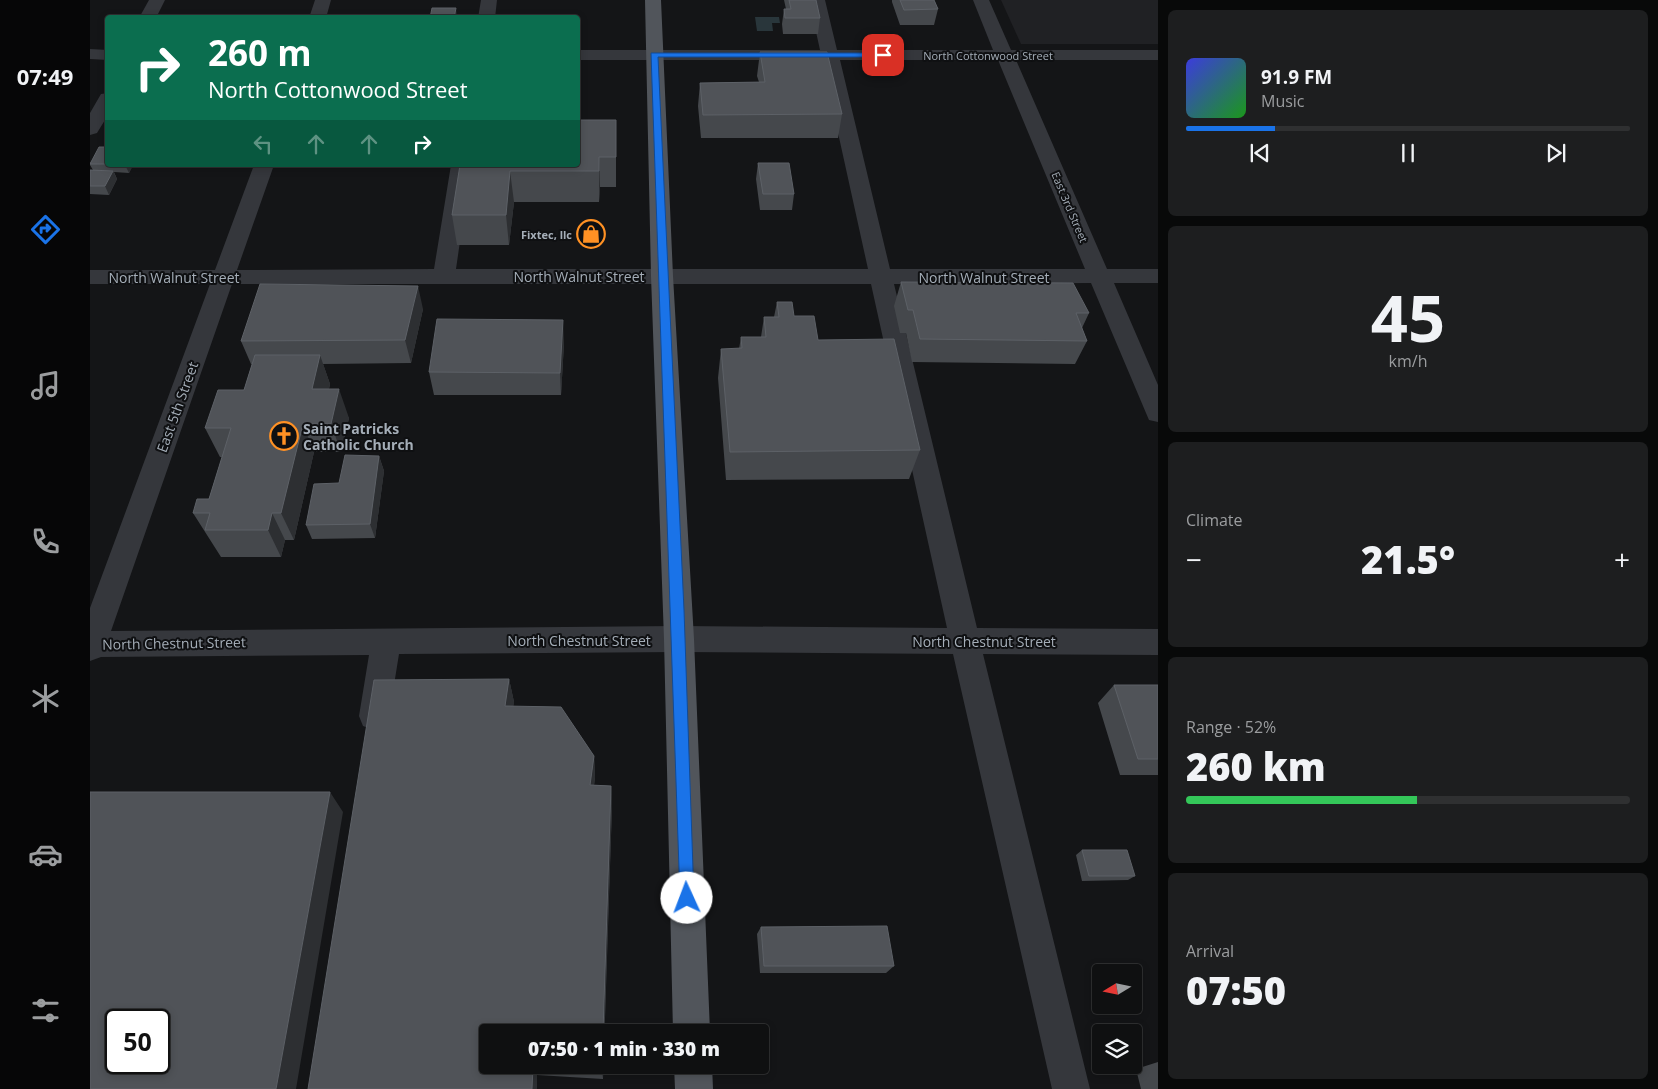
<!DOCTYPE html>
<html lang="en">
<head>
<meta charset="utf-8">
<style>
  :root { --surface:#0f1011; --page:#1d1e1f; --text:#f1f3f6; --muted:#9b9d9f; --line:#2f3031; --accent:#1a73e8 }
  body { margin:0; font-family:"Open Sans",sans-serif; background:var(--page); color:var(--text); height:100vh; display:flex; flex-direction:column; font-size:19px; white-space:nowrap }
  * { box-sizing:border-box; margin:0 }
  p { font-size:16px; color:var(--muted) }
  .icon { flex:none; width:28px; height:28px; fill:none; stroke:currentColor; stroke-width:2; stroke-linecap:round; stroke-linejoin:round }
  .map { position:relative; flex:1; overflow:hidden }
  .details { display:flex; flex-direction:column; gap:10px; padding:10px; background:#080909; width:500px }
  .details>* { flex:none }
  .banner { position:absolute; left:15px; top:15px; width:475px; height:152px; border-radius:5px; box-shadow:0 2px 8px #0003,0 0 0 1px var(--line); background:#0b6e4f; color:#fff; overflow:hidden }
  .needle { width:32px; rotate:260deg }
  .fabs { position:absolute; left:1002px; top:964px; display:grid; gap:10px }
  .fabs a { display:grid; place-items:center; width:50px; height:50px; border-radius:5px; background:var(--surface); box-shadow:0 2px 8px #0003,0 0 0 1px var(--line); font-size:25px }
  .speed { position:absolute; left:15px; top:1009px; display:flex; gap:10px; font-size:25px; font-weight:700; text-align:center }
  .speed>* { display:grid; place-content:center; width:65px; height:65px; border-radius:50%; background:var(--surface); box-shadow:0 2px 8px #0003,0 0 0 1px var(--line); line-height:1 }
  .speed .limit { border:2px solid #111; border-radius:8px; background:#fff; color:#111 }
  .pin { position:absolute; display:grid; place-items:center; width:42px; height:42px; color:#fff; margin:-21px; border-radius:10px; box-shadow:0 2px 8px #0006 }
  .me { position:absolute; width:55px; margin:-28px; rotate:358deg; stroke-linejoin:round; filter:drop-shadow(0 0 4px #0008) }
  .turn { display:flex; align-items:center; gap:18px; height:105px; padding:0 20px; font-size:22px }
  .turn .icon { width:65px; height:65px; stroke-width:2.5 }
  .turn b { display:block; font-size:35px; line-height:42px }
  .lanes { display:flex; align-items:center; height:48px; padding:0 20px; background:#0003; justify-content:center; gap:25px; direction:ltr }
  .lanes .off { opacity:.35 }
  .big { font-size:38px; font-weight:800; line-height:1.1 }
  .details .card { flex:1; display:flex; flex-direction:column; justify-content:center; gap:8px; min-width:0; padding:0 18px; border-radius:8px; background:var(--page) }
  .details .dial { align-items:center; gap:0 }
  .dial b { font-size:65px; line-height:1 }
  .song { display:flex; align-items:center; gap:15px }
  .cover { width:60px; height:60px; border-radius:8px; background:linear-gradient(135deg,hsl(240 70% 55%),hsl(120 70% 35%)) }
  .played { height:5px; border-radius:2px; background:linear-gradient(90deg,var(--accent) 20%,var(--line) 20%) }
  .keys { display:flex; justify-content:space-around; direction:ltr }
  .heat { display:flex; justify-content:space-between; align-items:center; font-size:28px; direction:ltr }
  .charge { height:8px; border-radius:4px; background:linear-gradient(90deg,#34c759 52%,var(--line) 0) }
  .trip { position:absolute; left:389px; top:1024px; width:290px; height:50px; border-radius:5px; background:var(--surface); box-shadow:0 2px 8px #0003,0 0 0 1px var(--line); font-weight:800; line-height:50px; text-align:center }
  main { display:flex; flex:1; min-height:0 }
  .dock { display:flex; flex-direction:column; width:90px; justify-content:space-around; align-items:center; background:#060607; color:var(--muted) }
  .dock .icon { width:35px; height:35px }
  .dock .on { color:var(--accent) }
  .dock b { font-size:22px; color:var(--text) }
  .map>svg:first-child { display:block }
  .built { fill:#202124 }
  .water { fill:#29363b }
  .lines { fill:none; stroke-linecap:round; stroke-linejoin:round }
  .minor { fill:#35373c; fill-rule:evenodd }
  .major { fill:#51555b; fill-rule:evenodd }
  .wall { fill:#45484c }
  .shaded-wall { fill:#2d2f32 }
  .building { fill:#505358; stroke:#5d6167; fill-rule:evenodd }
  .route { fill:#1a73e8; stroke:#114b97 }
  .labels { text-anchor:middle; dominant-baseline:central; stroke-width:4; stroke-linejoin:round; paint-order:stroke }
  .far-street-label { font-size:11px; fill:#a5aeb8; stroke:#0f1012 }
  .far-poi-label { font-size:11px; font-weight:bold; fill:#a5aeb8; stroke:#0f1012; text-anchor:end }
  .street-label { font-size:14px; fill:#a5aeb8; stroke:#0f1012 }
  .poi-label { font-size:14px; font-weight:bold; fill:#a5aeb8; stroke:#0f1012; text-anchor:start }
</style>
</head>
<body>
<main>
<nav class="dock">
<b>07:49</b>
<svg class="icon on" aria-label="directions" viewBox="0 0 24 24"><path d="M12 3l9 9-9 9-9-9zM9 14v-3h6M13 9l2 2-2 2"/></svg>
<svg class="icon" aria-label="music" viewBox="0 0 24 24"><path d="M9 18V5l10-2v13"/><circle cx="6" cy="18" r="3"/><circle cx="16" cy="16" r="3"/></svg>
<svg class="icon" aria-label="phone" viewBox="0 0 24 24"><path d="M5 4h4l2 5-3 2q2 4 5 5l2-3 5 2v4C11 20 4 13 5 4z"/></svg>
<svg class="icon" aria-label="climate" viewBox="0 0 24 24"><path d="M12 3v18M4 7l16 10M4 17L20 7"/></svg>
<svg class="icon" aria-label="car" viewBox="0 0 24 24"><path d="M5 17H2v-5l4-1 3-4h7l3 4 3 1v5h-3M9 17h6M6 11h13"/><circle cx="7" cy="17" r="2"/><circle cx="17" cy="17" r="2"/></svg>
<svg class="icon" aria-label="filters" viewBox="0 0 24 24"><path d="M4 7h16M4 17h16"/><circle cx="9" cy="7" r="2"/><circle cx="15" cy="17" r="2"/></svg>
</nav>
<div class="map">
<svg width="1068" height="1089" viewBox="0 0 1068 1089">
  <rect width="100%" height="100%" fill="#141517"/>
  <path class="built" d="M911,0H1068V44H931Z"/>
  <path class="water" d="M665,17H689L690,23H682L683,31H667Z"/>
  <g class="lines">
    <path class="minor" d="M59,0H75L66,18H49Z
      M225,0H241L236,18H219Z
      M391,0H407L405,18H388Z
      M719,0H735L747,50H903L883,0H899L921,50H1068V60H926L1017,269H1068V283H1024L1068,385V422L1059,420L1056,413L1001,283L804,284L887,628L1068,629V655L893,654L1000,1089H962L863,654L589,652L309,654L299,716L295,726L284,730L273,726L269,716L279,655L11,657L0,661V608L120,284H0V270H125L164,165H184L147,270L344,269L361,165H381L366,269H778L732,60H488V50H730ZM750,60H908L995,269H800ZM142,284H781L857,628L589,626L21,631Z
      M0,49L18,50V60L0,59Z
      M18,93V115L7,133L0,135V113L11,94Z"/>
    <path class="major" d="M555,0H571L583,276L604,639L620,1032H583L574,639L561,276Z
      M584,1065H622L623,1089H585Z"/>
  </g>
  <path class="wall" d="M694,0H726L730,18L728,34H693L692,24L694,9H696Z
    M802,0H844L848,9L844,25H810L802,2Z
    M670,52L752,114L748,138H611L608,106L610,83L669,82L667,76Z
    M18,147V165H43L39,173L24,172L27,179L19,195L0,194V170H3L0,165V163Z
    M526,150V187H510L509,202H424L419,245H367L362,215L370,165Z
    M668,163L704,194L702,210H670L666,179Z
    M811,282L999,313L992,328L997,341L985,364L822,362L816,333H810L804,306Z
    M687,302L728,340L830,450L819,479L636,480L628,378L631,349H649L651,337H671L674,317H684Z
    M333,309L321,363L233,364L240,384L239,389L259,418L251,452H224L204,540H195L191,557H131L103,513L119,499L132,457H130L115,428L154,390L162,364H161L151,341Z
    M474,343L471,395H344L339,372Z
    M289,456L294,471L285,538L222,539L216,525L249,483Z
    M419,679L424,702L423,706L504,756L505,777L504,785L521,786L522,806L513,1079L447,1075L218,1089Z
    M1024,685H1068V775H1030L1008,703Z
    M992,850L1045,876L1038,880L992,881L986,855Z
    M671,927L804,966L796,973H670L667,934Z
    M1068,1062V1089H1051L1046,1069Z"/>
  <path class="shaded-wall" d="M366,8L367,18H364Z
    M509,157L510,187L509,202Z
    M35,165H43L39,173Z
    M23,171L27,179L19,195L15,186Z
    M420,171L424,202L419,245L416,215Z
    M328,286L333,309L321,363L315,340Z
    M473,320L474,343L471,395L470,373Z
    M230,355L240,384L232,418L222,389Z
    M249,389L259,418L251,452L241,424Z
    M213,424L224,452L204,540L191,513Z
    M289,456L294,471L285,538L280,524Z
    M182,513L195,540L191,557L178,530Z
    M419,679L424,702L421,728L415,706Z
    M504,756L505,777L502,805L500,785Z
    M521,786L522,806L514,1032H513Z
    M240,792L253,812L206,1089H186Z
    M512,1065H513V1079L512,1071Z
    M443,1067L447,1075V1089H442Z"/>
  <path class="building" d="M699,0H726L730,18H695L694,9H701Z
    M810,0H844L848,9L814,10Z
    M342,8H366L364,18H340Z
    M670,52H737L752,114L613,115L610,83L675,82Z
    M488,120H526V157H509V171H420L416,215H362L370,165H488Z
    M9,147H18V164H0Z
    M668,163H699L704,194H673Z
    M0,170L23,171L15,186H0Z
    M811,282L983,283L999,313H986L997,341L830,339L823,310H818Z
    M170,284L328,286L315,340L151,341Z
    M687,302H702L704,316H724L728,340L804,339L830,450L640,452L631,349L652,348L651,337H676L674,317H689Z
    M347,319L473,320L470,373L339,372Z
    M165,355H230L222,389H249L241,424H213L191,513H182L178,530H115L120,513H103L107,499H119L141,428H115L128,390H154Z
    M255,455L289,456L280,524L216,525L224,484L249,483Z
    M419,679L415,706L471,707L504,756L500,785L521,786L513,1032H398V1065H512V1071L443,1067L442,1089H218L284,680Z
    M1024,685H1068V759H1048Z
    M0,792H240L186,1089H0ZM26,1020H69V1062H26Z
    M992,850H1037L1045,876H999Z
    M797,926L804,966H674L671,927Z"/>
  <path class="route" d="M561,53H793L797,55L793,57H568L594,610L604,898L602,903L597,905L592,903L590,898Z"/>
  <defs>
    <symbol id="shop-ring" viewBox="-11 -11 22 22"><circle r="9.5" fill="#0f1012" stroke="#ff9124" stroke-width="1.5"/><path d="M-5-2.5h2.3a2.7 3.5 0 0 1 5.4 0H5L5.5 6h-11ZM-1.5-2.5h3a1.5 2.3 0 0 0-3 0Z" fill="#ff9124"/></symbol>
    <symbol id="church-ring" viewBox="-11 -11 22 22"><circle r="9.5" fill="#0f1012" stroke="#ff9124" stroke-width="1.5"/><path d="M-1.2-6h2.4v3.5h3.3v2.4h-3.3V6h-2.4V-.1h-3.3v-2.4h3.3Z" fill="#ff9124"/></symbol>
  </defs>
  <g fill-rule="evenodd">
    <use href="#shop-ring" x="485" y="218" width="32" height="32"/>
    <use href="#church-ring" x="178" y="420" width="32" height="32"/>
  </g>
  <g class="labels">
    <g class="far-street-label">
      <text x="898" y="55">North Cottonwood Street</text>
      <text transform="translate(980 207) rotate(67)">East 3rd Street</text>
    </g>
    <g class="far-poi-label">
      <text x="482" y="234">Fixtec, llc</text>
    </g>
    <g class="street-label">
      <text x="489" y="276">North Walnut Street</text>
      <text x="84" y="277">North Walnut Street</text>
      <text x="894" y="277">North Walnut Street</text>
      <text transform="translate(87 407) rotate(-70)">East 5th Street</text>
      <text x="489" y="640">North Chestnut Street</text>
      <text x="894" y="641">North Chestnut Street</text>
      <text transform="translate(84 643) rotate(-1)">North Chestnut Street</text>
    </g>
    <g class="poi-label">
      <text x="213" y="428">Saint Patricks<tspan x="213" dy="16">Catholic Church</tspan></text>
    </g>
  </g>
</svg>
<div class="fabs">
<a><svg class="needle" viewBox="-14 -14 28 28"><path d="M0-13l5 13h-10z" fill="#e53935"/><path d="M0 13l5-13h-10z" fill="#9b9d9f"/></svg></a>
<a><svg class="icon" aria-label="layers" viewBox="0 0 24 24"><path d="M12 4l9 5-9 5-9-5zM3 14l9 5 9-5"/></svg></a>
</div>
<div class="speed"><div class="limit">50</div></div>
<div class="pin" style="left:793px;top:55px;background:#d93025"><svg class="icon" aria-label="arrive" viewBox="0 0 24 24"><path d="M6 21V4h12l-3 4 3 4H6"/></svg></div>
<svg class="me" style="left:597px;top:898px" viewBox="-20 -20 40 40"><circle r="19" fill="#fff"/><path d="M0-13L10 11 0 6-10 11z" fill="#1a73e8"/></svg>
<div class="trip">07:50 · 1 min · 330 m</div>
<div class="banner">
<div class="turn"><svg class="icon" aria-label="right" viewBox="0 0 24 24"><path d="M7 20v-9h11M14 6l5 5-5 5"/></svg><div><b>260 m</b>North Cottonwood Street</div></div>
<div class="lanes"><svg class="icon off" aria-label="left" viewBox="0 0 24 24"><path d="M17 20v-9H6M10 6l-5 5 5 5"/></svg><svg class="icon off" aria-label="ahead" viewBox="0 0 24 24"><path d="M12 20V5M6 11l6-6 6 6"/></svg><svg class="icon off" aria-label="ahead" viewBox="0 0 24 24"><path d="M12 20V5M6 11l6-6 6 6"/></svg><svg class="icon" aria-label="right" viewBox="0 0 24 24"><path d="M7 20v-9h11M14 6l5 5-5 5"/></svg></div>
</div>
</div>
<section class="details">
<div class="card">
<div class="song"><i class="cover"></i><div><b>91.9 FM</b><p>Music</p></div></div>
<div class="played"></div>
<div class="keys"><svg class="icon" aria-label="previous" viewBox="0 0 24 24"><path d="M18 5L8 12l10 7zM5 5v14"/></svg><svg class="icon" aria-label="pause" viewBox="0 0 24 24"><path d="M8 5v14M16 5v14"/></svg><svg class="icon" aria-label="next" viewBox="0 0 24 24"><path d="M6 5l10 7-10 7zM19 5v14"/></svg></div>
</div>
<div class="card dial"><b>45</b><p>km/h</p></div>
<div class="card"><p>Climate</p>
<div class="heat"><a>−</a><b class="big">21.5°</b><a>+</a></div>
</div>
<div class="card"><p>Range · 52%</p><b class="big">260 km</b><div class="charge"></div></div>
<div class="card"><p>Arrival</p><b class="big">07:50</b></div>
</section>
</main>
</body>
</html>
